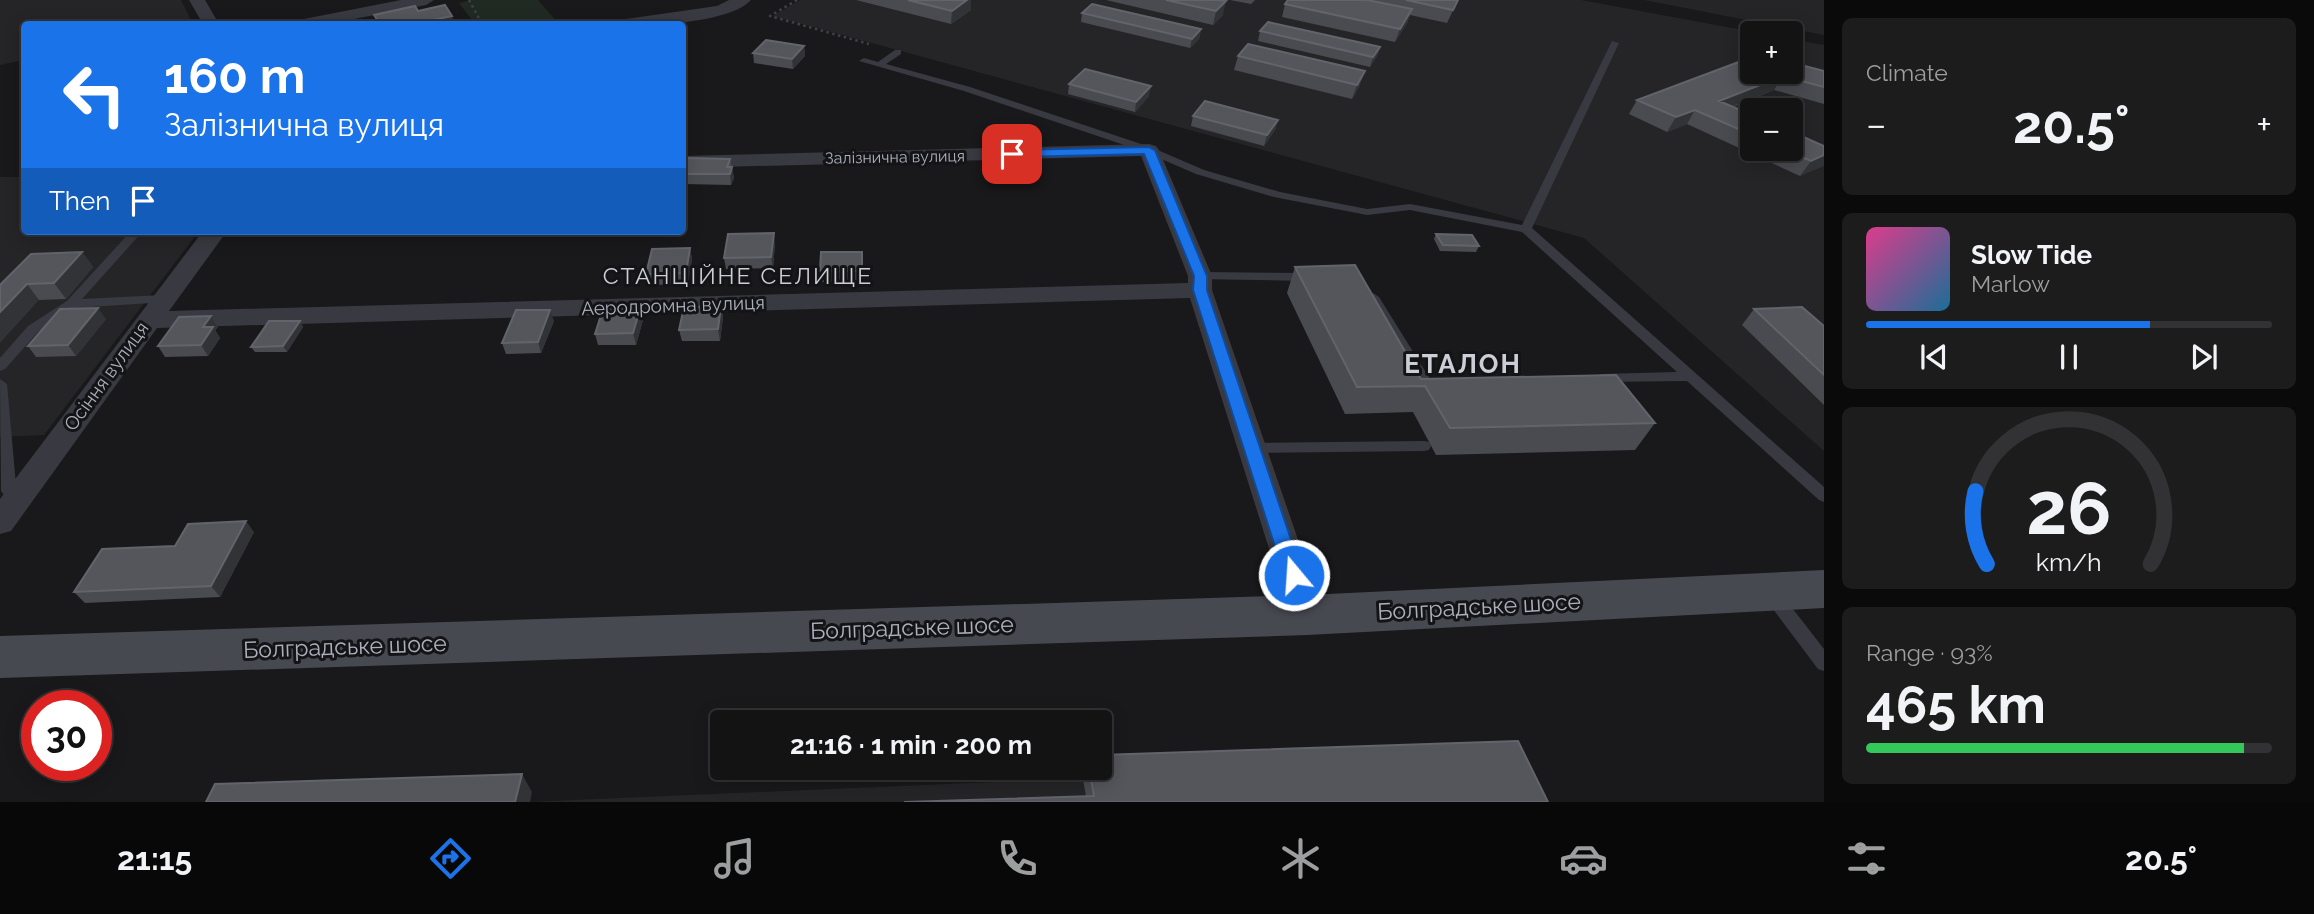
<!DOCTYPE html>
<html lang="en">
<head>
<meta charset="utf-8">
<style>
  :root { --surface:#131314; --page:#1c1c1d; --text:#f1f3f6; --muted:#9d9ea0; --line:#323234; --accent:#1a73e8 }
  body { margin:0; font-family:Raleway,sans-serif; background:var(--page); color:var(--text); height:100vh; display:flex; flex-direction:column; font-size:26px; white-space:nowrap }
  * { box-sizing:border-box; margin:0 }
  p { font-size:23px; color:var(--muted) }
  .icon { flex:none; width:38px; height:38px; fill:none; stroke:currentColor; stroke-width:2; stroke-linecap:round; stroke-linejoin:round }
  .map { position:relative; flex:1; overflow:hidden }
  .panel { display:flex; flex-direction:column; gap:18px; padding:18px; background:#0a0a0b; width:490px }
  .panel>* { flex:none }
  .banner { position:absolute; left:21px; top:21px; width:665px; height:214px; border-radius:7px; box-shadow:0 4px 18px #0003,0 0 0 2px var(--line); background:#1a73e8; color:#fff; overflow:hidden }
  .controls { position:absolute; left:1740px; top:21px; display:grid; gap:14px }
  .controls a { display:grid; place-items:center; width:63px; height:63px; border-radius:7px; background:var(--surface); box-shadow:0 4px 18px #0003,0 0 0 2px var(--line); font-size:35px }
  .speed { position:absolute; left:21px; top:690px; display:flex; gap:14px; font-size:35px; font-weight:700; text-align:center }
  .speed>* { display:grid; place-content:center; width:91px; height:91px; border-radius:50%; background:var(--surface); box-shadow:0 4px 18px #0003,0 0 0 2px var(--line); line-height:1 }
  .speed .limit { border:10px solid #d22; background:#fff; color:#111 }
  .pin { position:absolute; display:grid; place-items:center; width:60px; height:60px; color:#fff; margin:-30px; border-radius:14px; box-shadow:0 4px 10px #0006 }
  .me { position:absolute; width:77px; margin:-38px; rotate:342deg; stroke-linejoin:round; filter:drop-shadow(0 0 5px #0008) }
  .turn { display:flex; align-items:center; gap:24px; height:147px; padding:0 28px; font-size:32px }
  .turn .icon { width:91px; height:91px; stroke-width:2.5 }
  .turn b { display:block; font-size:49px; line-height:60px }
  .then { display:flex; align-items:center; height:66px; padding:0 28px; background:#0003; gap:14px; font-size:26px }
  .big { font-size:52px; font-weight:700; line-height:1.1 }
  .panel .card { flex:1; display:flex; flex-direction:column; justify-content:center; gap:10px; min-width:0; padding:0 24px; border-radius:10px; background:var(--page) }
  .panel .dial { align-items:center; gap:0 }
  .dial svg { height:182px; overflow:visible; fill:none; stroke:var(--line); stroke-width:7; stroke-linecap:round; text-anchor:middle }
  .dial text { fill:var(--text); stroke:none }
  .song { display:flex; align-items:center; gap:21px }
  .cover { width:84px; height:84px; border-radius:10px; background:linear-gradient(135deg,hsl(330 70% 55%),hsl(200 70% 35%)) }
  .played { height:7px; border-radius:4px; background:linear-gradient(90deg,var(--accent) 70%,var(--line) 70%) }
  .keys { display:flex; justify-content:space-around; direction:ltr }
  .heat { display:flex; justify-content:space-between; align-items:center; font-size:38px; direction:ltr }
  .charge { height:10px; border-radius:5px; background:linear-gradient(90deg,#34c759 93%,var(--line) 0) }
  .trip { position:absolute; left:710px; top:710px; width:402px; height:70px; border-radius:7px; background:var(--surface); box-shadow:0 4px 18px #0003,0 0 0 2px var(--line); font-weight:700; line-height:70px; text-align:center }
  .tabs { display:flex; height:112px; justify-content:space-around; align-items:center; background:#080808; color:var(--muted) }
  .tabs .icon { width:49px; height:49px }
  .tabs .selected { color:var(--accent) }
  .tabs b { font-size:32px; color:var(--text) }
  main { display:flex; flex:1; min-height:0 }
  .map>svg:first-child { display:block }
  .built { fill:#252528; fill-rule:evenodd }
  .green { fill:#202a22 }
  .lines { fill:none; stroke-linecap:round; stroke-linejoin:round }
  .path { stroke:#3f4148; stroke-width:2.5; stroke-dasharray:2.5 3.5; stroke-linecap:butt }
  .lane { fill:#393a41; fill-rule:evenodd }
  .street { fill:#393a41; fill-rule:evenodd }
  .secondary { fill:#474951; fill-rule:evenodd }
  .wall { fill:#4a4b50 }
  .shaded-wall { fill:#323336 }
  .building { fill:#55565c; stroke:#62646b; stroke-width:2 }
  .route { fill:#1a73e8; stroke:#114b97; stroke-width:2 }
  .labels { text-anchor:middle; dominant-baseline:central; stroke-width:6; stroke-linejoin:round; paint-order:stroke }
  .far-street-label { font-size:16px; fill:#aaafbc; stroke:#141416 }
  .street-label { font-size:19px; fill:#aaafbc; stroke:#141416 }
  .quarter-label { font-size:23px; letter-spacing:2px; fill:#ccced7; stroke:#141416 }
  .near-street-label { font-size:23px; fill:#aaafbc; stroke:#141416 }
  .district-label { font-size:26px; font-weight:bold; letter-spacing:2px; fill:#ccced7; stroke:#141416 }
</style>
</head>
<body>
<main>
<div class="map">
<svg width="1824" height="802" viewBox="0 0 1824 802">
  <rect width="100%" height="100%" fill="#19191b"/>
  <path class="built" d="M0,0H181L193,24H24V60L0,65Z
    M800,0H1581L1759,33H1752V72H1790V39L1824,45V451L1584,238L773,16ZM1752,110H1790V149H1752Z
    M1644,0H1824V35Z
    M0,177H24V231H199L44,435L0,437Z
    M1503,760L1523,802H528Z"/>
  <path class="green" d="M472,0H538L558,23L475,24L459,3Z"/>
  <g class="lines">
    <path class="path" d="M469,0L482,24
      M797,0L770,16L869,44"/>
    <path class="lane" d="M1612,41L1619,43L1532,228L1824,487V502L1819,500L1687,381L1596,382L1594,379L1596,376L1601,374L1677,372L1522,232L1410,210L1367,215L1274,197L1196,174L1145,152L964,91L859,61L864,58L878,62L895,50H901V54L886,64L970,87L1153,148L1204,170L1280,192L1367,209L1410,204L1522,225Z
      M131,231H143L82,299L163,295L167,296L169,299L167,302L74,308L38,332L5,369L0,371V358L28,326L67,301Z
      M494,231H506L507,232L501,235Z
      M1200,272L1311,273L1317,277L1311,281L1196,279L1194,276L1196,273Z
      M1373,293L1379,297L1430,379L1442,381L1444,384L1442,387H1421L1367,297Z
      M0,379L7,384L16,485L27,486L30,490L27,494C20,497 11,498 4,495L1,491Z
      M1424,441L1429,442L1431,446L1429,450L1424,451L1253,453L1248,452L1246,448L1248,444L1253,443Z
      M1773,589L1779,591L1824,649V671L1818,669L1767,601L1765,596L1767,591Z"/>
    <path class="street" d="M189,0H205L219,24H203Z
      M401,0H434L426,5L328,24H295L304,19Z
      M729,0H751C731,23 647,27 617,24L626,19L717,6Z
      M1149,144L1156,146L1159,150L1212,276V290L1324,615L1319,625L1307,629L1295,625L1290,615L1190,298L157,328L11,531L0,534V499L203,231H227L169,311L1188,283V276L1141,156L682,168V156Z"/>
    <path class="secondary" d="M1824,570V608L1307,635L0,678V636L1307,595Z"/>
  </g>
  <path class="wall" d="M856,0H971V10L951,24Z
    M1106,0H1219L1223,15L1213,25Z
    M1230,0H1255L1251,4Z
    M1288,0H1458L1447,23L1410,15L1407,23L1395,42L1282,17L1285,4Z
    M1082,13L1201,29L1199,39L1190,48L1081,22Z
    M1260,31L1380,47L1377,56L1370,67L1258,41Z
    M804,46L805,56L793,69L754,63L753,53Z
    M1238,56L1360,85L1352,99L1234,70Z
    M1801,65L1824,71V104L1774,90L1733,107L1752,115V149H1790L1824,146V165L1800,176L1687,124L1667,132L1629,114L1637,100Z
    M1069,84L1149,96L1135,112L1068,94Z
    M1193,116L1278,120L1275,130L1264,146L1191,126Z
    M730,159L734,178L731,185L682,184V168Z
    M1436,234L1479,246L1476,252L1440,251L1434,239Z
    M775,244L773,268L726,269L724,258Z
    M690,248L692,259L688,284L649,285L646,274Z
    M82,252L93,267L66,299L39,300L0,285Z
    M863,263L862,282H821L820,271Z
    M1295,267L1421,379L1655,423L1635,450L1436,455L1413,412L1345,414L1287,293Z
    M721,306L723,317L720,341H682L679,330Z
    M1754,309L1824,326V405L1742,325Z
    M211,316L218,327L215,330L220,338L208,356L165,357L158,346Z
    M106,319L76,356L36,357L28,346Z
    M643,320L636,345H598L595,334Z
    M300,321L303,327L287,352H255L251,347Z
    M554,321L541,353L506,354L502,343Z
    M254,532L220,597L85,603L74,592L175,546Z
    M1084,768H1101L1548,802L1086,796L1082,774Z"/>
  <path class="shaded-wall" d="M967,0H971V10L951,24L952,11Z
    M1226,1L1223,15L1213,25L1216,11Z
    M1412,9L1407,23L1395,42L1400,29Z
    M452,16L455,24H413Z
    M1201,29L1199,39L1190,48L1192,39Z
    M804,46L805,56L793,69L792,59Z
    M1380,47L1377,56L1370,67L1373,57Z
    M1365,71L1360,85L1352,99L1357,85Z
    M1783,76L1774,90L1710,115L1719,101Z
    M1151,86L1149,96L1135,112L1136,102Z
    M1695,110L1687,124L1667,132L1676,117Z
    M1278,120L1275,130L1264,146L1267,135Z
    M1824,155V166L1800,176L1811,161Z
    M732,167L734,178L731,185L730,174Z
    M774,233L775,244L773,268L771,257Z
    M690,248L692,259L688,284L686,273Z
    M82,252L93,267L66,299L54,283Z
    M27,284L39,300L0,343V312Z
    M721,306L723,317L720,341L718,329Z
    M98,308L106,319L76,356L68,345Z
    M640,309L643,320L636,345L633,333Z
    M550,310L554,321L541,353L538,342Z
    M211,316L218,327L215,330L220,338L208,356L201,345L203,327Z
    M300,321L303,327L287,352L283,346Z
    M246,521L254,532L220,597L211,586Z
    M522,774L532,792L530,802H515Z"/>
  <path class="building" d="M908,0H967L952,11Z
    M1166,0H1219L1226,1L1216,11Z
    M1288,0H1367L1412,9L1400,29L1285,4Z
    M1406,0H1458L1453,10Z
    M1092,4L1201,29L1192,39L1082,13Z
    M445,5L452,16L413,24H380L374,15L415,6L418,11Z
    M1268,22L1380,47L1373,57L1260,31Z
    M766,40L804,46L792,59L753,53Z
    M1248,44L1365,71L1357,85L1238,56Z
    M1752,57V72H1790V61L1801,65L1824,71V87L1783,76L1719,101L1752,115V135L1695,110L1676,117L1637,100Z
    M1085,69L1151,86L1136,102L1069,84Z
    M1205,101L1278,120L1267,135L1193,116Z
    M1790,131L1824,146V155L1811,161L1783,149H1790Z
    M686,158L730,159L727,167H732L730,174H682V168Z
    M774,233L771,257L724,258L728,234Z
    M1436,234L1472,235L1479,246L1443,245Z
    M690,248L686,273L646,274L652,249Z
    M82,252L54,283L27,284L0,312V285L31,254Z
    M821,252H862V271H820Z
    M1355,265L1421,379L1616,375L1655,423L1450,428L1425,386L1357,387L1295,267Z
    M721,306L718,329L679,330L684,307Z
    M1802,307L1824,326V375L1754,309Z
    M98,308L68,345L28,346L60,309Z
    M603,309H640L633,333L595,334Z
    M516,310H550L538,342L502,343Z
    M211,316L203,327H213L201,345L158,346L179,317Z
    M269,321H300L283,346L251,347Z
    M246,521L211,586L74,592L102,549L175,546L188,524Z
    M1518,741L1548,802H904L1094,796L1089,768H1101V755Z
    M522,774L515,802H206L215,784Z"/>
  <path class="route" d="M1149,147L1155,150L1207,276V290L1303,575L1300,580L1294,583L1287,580L1284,575L1193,290L1194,276L1144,154L1012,157L1006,154L1012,150Z"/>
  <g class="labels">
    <g class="far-street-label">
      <text transform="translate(895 157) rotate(-1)">Залізнична вулиця</text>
    </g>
    <g class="street-label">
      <text transform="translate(673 305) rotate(-2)">Аеродромна вулиця</text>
      <text transform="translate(106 376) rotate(-54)">Осіння вулиця</text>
    </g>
    <g class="quarter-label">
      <text x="738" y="275">СТАНЦІЙНЕ СЕЛИЩЕ</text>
    </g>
    <g class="near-street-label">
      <text transform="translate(1479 606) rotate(-3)">Болградське шосе</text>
      <text transform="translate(912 627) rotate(-2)">Болградське шосе</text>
      <text transform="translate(345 646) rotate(-2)">Болградське шосе</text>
    </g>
    <g class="district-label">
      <text x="1463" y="364">ЕТАЛОН</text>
    </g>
  </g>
</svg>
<div class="controls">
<a>+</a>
<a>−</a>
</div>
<div class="speed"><div class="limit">30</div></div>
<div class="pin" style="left:1012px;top:154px;background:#d93025"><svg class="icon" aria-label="arrive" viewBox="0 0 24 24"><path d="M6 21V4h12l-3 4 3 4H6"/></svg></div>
<svg class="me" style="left:1294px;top:575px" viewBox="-20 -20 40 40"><circle r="17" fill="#1a73e8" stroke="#fff" stroke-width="3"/><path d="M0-11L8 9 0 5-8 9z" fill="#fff"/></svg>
<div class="trip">21:16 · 1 min · 200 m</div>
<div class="banner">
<div class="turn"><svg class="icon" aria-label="left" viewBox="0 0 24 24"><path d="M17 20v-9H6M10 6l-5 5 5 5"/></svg><div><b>160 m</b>Залізнична вулиця</div></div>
<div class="then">Then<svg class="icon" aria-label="arrive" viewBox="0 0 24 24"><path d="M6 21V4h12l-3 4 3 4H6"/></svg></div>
</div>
</div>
<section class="panel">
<div class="card"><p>Climate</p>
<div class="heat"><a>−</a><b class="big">20.5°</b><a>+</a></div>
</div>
<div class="card">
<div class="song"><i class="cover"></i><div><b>Slow Tide</b><p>Marlow</p></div></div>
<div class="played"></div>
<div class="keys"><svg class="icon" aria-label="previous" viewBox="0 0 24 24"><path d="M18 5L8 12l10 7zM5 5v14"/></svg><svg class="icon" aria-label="pause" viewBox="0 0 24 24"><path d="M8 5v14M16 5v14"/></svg><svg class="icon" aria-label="next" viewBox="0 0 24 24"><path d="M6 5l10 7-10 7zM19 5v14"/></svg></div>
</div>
<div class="card dial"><svg viewBox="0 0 100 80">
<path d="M14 69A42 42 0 1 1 86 69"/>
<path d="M14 69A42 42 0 0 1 9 37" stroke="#1a73e8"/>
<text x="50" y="56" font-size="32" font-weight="700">26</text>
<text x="50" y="72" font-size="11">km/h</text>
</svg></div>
<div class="card"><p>Range · 93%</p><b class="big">465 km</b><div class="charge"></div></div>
</section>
</main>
<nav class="tabs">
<b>21:15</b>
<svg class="icon selected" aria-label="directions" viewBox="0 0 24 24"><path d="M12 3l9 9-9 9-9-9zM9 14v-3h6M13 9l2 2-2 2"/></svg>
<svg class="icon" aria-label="music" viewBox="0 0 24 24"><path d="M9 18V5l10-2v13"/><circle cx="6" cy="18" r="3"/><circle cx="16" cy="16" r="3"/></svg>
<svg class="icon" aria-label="phone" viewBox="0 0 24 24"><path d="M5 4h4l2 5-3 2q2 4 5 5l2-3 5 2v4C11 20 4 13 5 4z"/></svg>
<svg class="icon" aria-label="climate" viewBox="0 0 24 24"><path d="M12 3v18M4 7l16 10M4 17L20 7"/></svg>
<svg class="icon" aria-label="car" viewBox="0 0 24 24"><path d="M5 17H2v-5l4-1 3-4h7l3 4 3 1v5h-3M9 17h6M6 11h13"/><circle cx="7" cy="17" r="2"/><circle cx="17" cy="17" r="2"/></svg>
<svg class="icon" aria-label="filters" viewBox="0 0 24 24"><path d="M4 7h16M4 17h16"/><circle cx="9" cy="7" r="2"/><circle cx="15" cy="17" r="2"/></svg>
<b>20.5°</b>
</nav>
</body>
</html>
